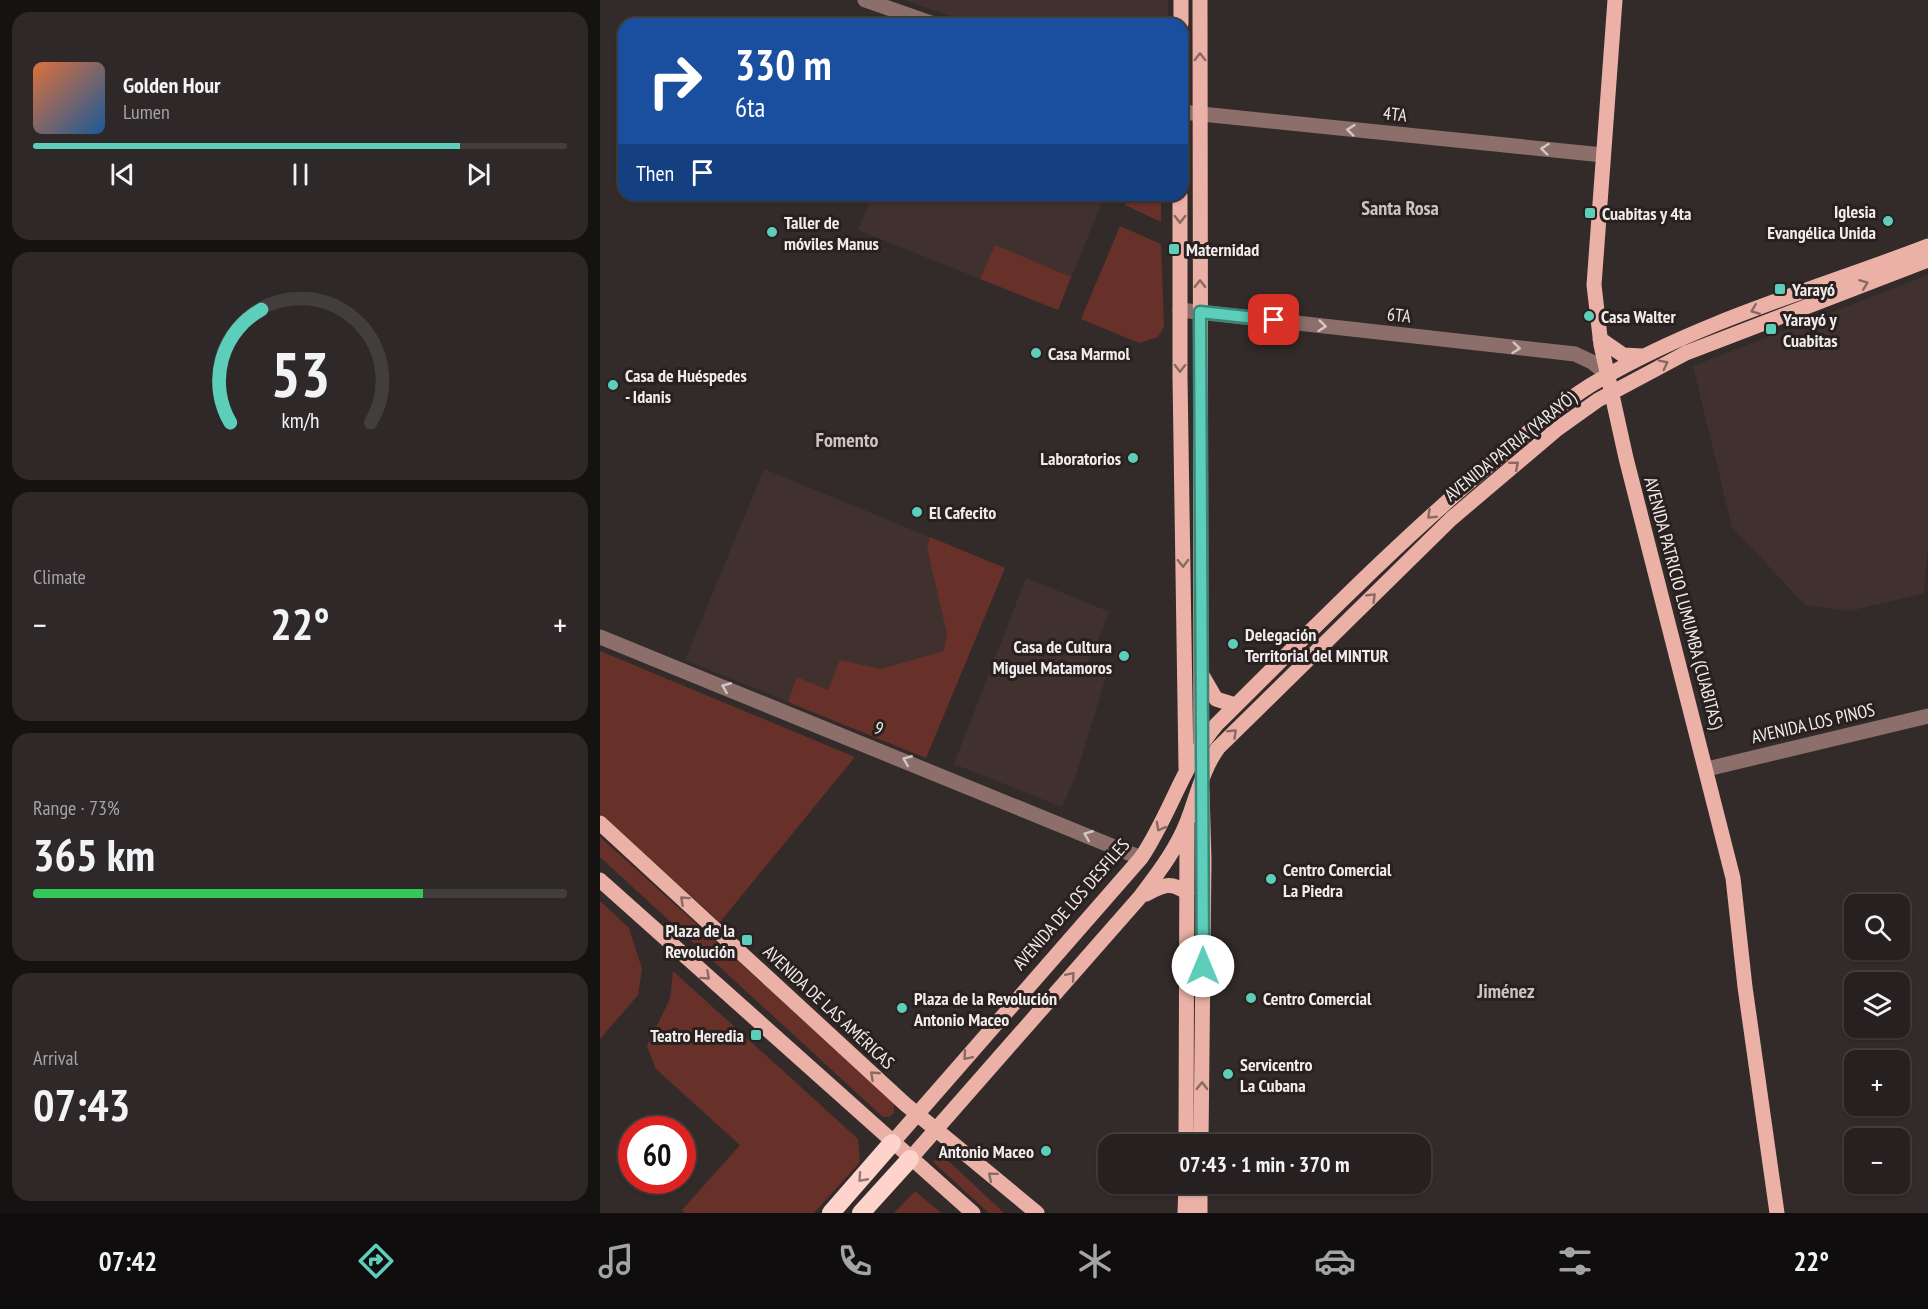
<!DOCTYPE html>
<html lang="en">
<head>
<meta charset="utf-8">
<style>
  :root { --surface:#262020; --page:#2e2829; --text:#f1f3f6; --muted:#a4a3a5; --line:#423e3e; --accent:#5dceb9 }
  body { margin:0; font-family:"PT Sans Narrow",sans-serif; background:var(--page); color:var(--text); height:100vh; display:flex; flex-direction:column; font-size:22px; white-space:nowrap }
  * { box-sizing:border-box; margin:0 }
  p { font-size:20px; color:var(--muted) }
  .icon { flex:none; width:33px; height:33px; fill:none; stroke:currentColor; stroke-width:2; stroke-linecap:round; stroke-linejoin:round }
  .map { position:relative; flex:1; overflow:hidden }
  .details { display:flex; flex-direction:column; gap:12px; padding:12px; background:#151212; width:600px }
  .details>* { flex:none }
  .top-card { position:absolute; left:18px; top:18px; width:570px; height:183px; border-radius:18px; box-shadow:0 2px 4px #0004,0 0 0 2px var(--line); background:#1a4fa0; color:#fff; overflow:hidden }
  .fabs { position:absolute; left:1244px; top:894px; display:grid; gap:12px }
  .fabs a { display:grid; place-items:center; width:66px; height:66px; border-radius:12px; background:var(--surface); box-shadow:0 2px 4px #0004,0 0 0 2px var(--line); font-size:30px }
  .speed { position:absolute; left:18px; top:1116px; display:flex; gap:12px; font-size:30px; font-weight:700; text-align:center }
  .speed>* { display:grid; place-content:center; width:78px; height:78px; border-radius:50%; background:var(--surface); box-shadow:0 2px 4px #0004,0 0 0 2px var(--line); line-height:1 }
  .speed .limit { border:9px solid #d22; background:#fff; color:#111 }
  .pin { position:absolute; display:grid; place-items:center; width:51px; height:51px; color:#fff; margin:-26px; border-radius:12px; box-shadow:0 3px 9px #0006 }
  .me { position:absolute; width:66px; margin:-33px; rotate:0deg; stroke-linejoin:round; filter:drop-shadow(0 0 4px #0008) }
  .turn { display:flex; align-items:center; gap:21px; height:126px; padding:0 18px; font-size:27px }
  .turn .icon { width:78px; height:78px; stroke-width:2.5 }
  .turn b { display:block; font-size:42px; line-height:51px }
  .then { display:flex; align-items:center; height:57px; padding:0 18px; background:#0003; gap:12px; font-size:22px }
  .big { font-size:45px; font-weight:700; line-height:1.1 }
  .details .card { flex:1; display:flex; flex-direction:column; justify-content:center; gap:9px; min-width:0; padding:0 21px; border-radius:18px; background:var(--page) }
  .details .dial { align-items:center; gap:0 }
  .dial svg { height:156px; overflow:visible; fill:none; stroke:var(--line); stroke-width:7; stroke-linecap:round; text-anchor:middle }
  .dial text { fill:var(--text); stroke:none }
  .song { display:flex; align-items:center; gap:18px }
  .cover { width:72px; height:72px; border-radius:9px; background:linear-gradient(135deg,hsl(20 70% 55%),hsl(210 70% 35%)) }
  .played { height:6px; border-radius:3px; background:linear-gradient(90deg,var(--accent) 80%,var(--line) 80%) }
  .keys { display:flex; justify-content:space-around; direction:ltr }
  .heat { display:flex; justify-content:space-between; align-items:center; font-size:33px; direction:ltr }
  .charge { height:9px; border-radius:4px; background:linear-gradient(90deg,#34c759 73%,var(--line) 0) }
  .trip { position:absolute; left:498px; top:1134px; width:333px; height:60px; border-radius:18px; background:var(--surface); box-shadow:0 2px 4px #0004,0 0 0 2px var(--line); font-weight:700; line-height:60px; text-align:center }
  .tabs { display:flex; height:96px; justify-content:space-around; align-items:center; background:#0f0d0d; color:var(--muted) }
  .tabs .icon { width:42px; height:42px }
  .tabs .selected { color:var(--accent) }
  .tabs b { font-size:27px; color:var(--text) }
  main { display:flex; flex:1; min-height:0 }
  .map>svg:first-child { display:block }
  .built { fill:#40312e }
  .green { fill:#673129 }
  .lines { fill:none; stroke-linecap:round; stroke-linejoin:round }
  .minor { stroke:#8c6f6a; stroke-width:15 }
  .major { stroke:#ebb1a7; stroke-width:15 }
  .highway { stroke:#fed3cc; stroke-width:18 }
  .oneway { stroke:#8a6964 }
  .oneway2 { stroke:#d3c6c4 }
  .oneway3 { stroke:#947a76 }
  .route-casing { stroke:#3c8678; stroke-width:15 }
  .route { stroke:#5dceb9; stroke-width:10 }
  .poi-dot { fill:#5dceb9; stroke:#292120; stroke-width:2 }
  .labels { text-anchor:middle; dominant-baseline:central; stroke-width:6; stroke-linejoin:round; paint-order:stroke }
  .street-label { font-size:18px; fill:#f1eceb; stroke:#292120 }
  .poi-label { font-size:18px; font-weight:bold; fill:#f1eceb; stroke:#292120; text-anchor:start }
  .neighbourhood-label { font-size:20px; font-weight:bold; fill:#cdc3c1; stroke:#292120 }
</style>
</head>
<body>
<main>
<section class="details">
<div class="card">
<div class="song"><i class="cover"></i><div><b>Golden Hour</b><p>Lumen</p></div></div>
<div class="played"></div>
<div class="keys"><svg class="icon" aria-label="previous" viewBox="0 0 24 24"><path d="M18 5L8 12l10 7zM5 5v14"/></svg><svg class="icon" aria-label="pause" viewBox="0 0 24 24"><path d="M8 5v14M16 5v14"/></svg><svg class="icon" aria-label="next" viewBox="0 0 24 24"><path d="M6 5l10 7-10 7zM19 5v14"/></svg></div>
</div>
<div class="card dial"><svg viewBox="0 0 100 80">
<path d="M14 69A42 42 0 1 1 86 69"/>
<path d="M14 69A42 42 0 0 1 30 11" stroke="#5dceb9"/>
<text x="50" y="56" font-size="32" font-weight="700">53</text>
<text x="50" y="72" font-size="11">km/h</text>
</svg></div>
<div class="card"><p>Climate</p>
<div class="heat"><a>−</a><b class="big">22°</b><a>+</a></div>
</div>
<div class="card"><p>Range · 73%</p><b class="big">365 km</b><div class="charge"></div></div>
<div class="card"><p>Arrival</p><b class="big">07:43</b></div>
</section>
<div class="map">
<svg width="1328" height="1213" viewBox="0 0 1328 1213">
  <rect width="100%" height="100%" fill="#332b2a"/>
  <path class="built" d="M305,0H568V24H373Z
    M273,195H505L458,310L258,230Z
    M1328,275V545L1324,593L1250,611L1205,605L1132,527L1093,366Z
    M164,469L405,568L326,758L85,660Z
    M426,578L510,612L488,661L508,670L477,772L462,807L354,764Z"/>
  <path class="green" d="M530,195H561V222L525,205Z
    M520,226L561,244L564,327L558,337L539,343L481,319Z
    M395,245L471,277L458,310L380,279Z
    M330,537L405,568L326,758L188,702L197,677L228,690L240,660L281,669L344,651L347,634L327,547Z
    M0,651L255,757L120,922L0,814Z
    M0,837L294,1102V1113L289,1117H283L0,857Z
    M0,901L29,928L42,969L38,995L0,1039Z
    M73,971L258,1139L260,1162L214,1213H85L82,1210L140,1145L56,1069L47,1046L70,999Z
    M341,1154L404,1213H389L333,1162Z
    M315,1191L341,1213H294Z"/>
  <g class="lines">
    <path class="minor" d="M265,0L334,24
      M582,112L1003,155
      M580,310L975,354L992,362L1008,375
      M0,637L541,858
      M1107,769L1328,716"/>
    <path class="major" d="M600,0L601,746
      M1015,0L994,285L1001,345L1026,458L1133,878L1145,987L1177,1213
      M581,24V0
      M580,195V377L586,768
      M1000,339L1023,355L1042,356
      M602,675L616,699L635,705
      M0,823L305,1104L437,1213
      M0,880L373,1213
      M546,894C563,885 571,881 587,893
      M292,1143L541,858C570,815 584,762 617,724C707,635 796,543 893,462C928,433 962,401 1001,379C1103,320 1219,288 1328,246
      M586,1144L587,825
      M601,1144L604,860L602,791
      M310,1159L540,897C558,873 576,850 587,822C597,797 602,770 618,748L851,519L956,430L998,400L1086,353L1328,260
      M585,1213L586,1184
      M600,1213V1184"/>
    <path class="highway" d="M231,1213L292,1143
      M261,1213L310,1159"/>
  </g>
  <defs><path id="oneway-chevron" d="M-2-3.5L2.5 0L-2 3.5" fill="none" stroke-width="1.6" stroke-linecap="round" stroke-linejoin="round" transform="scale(1.5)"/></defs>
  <g class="oneway">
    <use href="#oneway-chevron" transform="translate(600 57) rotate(-90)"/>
    <use href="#oneway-chevron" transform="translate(580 219) rotate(90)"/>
    <use href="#oneway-chevron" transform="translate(600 284) rotate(-90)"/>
    <use href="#oneway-chevron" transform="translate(1264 284) rotate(-21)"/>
    <use href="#oneway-chevron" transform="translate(1155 310) rotate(158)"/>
    <use href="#oneway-chevron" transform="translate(1064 364) rotate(-27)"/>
    <use href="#oneway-chevron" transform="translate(580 368) rotate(91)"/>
    <use href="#oneway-chevron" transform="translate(915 465) rotate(-40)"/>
    <use href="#oneway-chevron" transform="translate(831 515) rotate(136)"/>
    <use href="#oneway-chevron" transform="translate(583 563) rotate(89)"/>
    <use href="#oneway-chevron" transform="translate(772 597) rotate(-45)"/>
    <use href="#oneway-chevron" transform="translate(633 733) rotate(-44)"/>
    <use href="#oneway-chevron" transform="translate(560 827) rotate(119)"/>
    <use href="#oneway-chevron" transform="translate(84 900) rotate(-138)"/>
    <use href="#oneway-chevron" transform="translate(106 976) rotate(42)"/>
    <use href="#oneway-chevron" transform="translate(471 976) rotate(-49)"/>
    <use href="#oneway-chevron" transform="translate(367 1056) rotate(131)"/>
    <use href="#oneway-chevron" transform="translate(274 1075) rotate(-137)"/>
    <use href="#oneway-chevron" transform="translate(602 1086) rotate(-89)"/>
    <use href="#oneway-chevron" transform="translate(392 1176) rotate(-140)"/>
  </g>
  <g class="oneway2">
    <use href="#oneway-chevron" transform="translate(751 130) rotate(-174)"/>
    <use href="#oneway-chevron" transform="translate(945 149) rotate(-174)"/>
    <use href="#oneway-chevron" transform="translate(722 326) rotate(6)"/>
    <use href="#oneway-chevron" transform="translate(916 348) rotate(6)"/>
    <use href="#oneway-chevron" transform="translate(126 687) rotate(-158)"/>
    <use href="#oneway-chevron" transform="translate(307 760) rotate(-158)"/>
    <use href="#oneway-chevron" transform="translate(488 835) rotate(-158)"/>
  </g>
  <use class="oneway3" href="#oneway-chevron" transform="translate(262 1178) rotate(132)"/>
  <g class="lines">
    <defs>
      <path id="route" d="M603,966L600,312L674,320"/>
    </defs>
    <use href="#route" class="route-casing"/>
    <use href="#route" class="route"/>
  </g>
  <g class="poi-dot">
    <rect x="984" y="207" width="12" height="12" rx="3"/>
    <circle cx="1288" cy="221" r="6"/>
    <circle cx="172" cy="232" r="6"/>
    <rect x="568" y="243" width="12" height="12" rx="3"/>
    <rect x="1174" y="283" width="12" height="12" rx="3"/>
    <circle cx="989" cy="316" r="6"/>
    <rect x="1165" y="323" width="12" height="12" rx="3"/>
    <circle cx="436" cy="353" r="6"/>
    <circle cx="13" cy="385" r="6"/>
    <circle cx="533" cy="458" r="6"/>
    <circle cx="317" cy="512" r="6"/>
    <circle cx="633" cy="644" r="6"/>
    <circle cx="524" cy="656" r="6"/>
    <circle cx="671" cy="879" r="6"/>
    <rect x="141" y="934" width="12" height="12" rx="3"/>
    <circle cx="651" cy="998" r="6"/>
    <circle cx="302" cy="1008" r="6"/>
    <rect x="150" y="1029" width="12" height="12" rx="3"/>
    <circle cx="628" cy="1074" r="6"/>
    <circle cx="446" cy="1151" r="6"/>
  </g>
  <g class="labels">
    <g class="street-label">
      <text transform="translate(795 114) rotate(6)">4TA</text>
      <text transform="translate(799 315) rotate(6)">6TA</text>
      <text transform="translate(910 446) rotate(-39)">AVENIDA PATRIA (YARAYÓ)</text>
      <text transform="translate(1084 603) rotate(75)">AVENIDA PATRICIO LUMUMBA (CUABITAS)</text>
      <text transform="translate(1213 723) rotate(-13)">AVENIDA LOS PINOS</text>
      <text transform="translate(279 728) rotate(22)">9</text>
      <text transform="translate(471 904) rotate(-49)">AVENIDA DE LOS DESFILES</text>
      <text transform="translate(229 1007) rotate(43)">AVENIDA DE LAS AMÉRICAS</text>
    </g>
    <g class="poi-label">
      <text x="1276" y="211" text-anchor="end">Iglesia<tspan x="1276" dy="21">Evangélica Unida</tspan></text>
      <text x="1002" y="213">Cuabitas y 4ta</text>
      <text x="184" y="222">Taller de<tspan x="184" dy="21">móviles Manus</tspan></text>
      <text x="586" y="249">Maternidad</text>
      <text x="1192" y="289">Yarayó</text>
      <text x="1001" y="316">Casa Walter</text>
      <text x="1183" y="319">Yarayó y<tspan x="1183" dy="21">Cuabitas</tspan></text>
      <text x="448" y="353">Casa Marmol</text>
      <text x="25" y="375">Casa de Huéspedes<tspan x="25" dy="21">- Idanis</tspan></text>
      <text x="521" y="458" text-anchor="end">Laboratorios</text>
      <text x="329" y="512">El Cafecito</text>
      <text x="645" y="634">Delegación<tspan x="645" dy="21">Territorial del MINTUR</tspan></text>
      <text x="512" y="646" text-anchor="end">Casa de Cultura<tspan x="512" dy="21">Miguel Matamoros</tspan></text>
      <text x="683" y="869">Centro Comercial<tspan x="683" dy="21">La Piedra</tspan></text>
      <text x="135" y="930" text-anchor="end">Plaza de la<tspan x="135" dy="21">Revolución</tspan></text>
      <text x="314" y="998">Plaza de la Revolución<tspan x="314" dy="21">Antonio Maceo</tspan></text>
      <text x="663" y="998">Centro Comercial</text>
      <text x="144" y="1035" text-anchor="end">Teatro Heredia</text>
      <text x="640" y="1064">Servicentro<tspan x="640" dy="21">La Cubana</tspan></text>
      <text x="434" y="1151" text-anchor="end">Antonio Maceo</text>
    </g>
    <g class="neighbourhood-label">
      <text x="800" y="208">Santa Rosa</text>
      <text x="247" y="440">Fomento</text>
      <text x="906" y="991">Jiménez</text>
    </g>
  </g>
</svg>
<div class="fabs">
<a><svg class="icon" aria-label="search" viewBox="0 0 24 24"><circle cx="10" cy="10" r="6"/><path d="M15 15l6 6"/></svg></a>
<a><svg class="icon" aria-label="layers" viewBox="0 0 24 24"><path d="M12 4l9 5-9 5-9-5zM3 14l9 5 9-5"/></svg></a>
<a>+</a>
<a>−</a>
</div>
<div class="speed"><div class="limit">60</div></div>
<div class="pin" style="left:674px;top:320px;background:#d93025"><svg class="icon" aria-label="arrive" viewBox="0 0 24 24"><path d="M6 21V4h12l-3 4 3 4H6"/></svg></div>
<svg class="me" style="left:603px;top:966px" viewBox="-20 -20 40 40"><circle r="19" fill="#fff"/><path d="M0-13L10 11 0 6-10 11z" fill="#5dceb9"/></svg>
<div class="trip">07:43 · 1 min · 370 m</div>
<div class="top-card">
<div class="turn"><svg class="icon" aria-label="right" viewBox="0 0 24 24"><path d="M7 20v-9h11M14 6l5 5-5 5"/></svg><div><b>330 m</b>6ta</div></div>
<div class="then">Then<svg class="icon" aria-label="arrive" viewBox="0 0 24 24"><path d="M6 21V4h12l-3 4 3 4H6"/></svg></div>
</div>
</div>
</main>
<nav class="tabs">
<b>07:42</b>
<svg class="icon selected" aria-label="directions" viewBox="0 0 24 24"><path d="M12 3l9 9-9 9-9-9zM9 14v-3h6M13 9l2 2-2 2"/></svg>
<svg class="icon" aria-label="music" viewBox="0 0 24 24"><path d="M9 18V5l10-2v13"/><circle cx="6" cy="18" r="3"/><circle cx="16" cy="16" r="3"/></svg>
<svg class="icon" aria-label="phone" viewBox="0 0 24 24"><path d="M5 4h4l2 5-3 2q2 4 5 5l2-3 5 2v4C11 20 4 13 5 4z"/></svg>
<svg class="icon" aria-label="climate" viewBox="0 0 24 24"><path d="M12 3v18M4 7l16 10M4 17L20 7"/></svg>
<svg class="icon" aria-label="car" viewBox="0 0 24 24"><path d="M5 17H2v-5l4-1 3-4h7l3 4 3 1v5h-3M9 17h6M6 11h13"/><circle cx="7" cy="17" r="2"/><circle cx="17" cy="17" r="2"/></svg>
<svg class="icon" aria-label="filters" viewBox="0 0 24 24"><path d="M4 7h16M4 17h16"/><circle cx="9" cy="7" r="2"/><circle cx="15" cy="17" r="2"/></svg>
<b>22°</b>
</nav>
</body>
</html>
